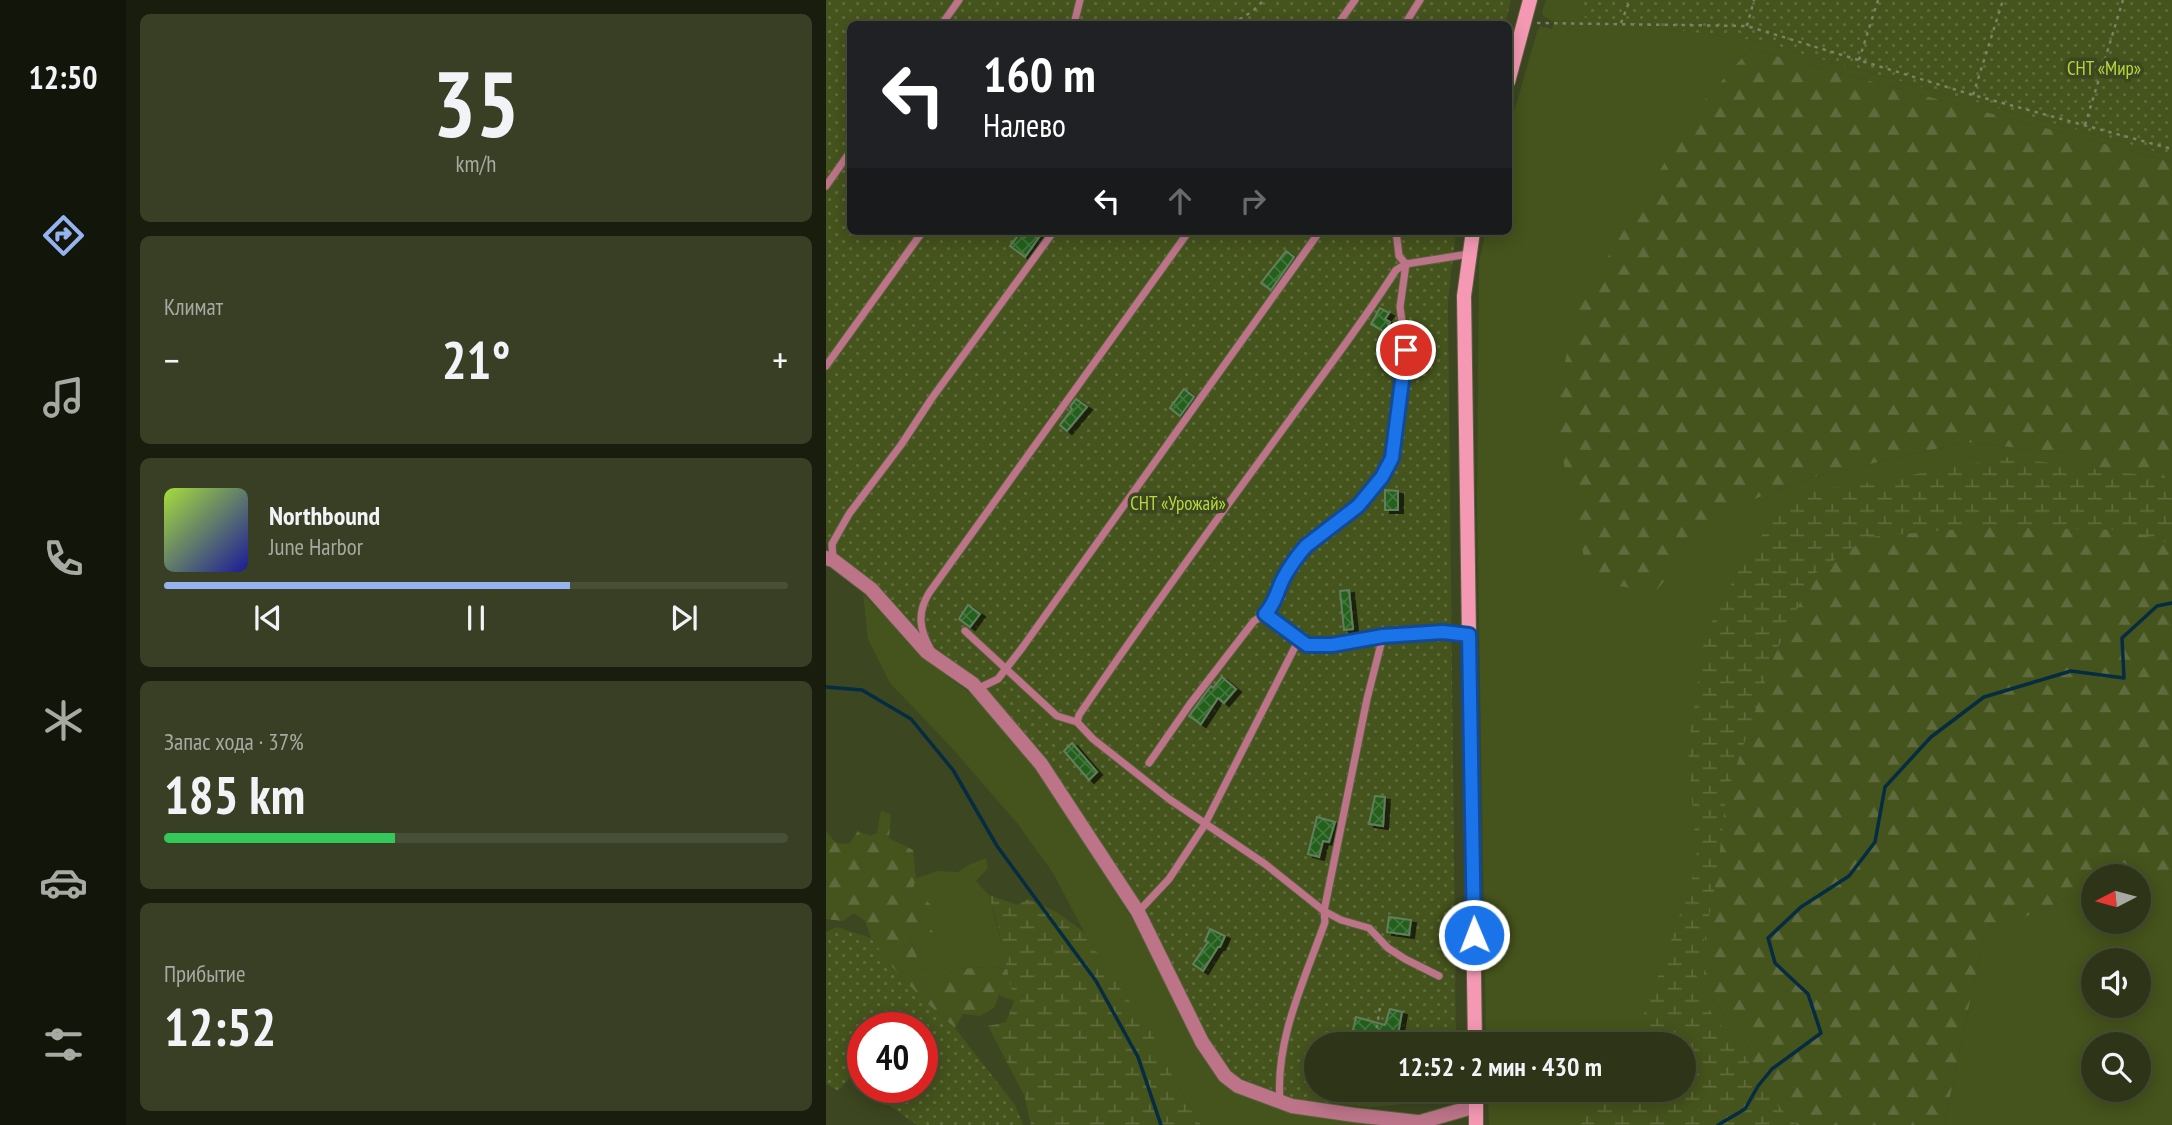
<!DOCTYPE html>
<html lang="ru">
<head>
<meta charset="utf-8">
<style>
  :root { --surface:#2d3418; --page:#393f25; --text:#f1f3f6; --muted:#a7aaa2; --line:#484f37; --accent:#95b2f1 }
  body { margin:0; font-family:"PT Sans Narrow",sans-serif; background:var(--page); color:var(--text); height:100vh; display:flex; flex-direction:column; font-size:26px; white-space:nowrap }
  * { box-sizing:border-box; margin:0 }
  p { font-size:23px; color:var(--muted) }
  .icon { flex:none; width:38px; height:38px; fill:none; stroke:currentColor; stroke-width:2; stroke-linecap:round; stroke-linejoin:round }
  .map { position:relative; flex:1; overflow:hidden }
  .sheet { display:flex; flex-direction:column; gap:14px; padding:14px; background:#191d0d; width:700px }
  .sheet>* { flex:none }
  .guide { position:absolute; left:21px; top:21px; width:665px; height:214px; border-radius:10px; box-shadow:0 4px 18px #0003,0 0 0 2px var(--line); background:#202124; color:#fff; overflow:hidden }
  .needle { width:46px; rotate:264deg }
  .buttons { position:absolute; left:1255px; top:864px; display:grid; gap:14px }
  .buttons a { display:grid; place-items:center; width:70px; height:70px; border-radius:50%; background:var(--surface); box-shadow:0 4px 18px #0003,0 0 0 2px var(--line); font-size:35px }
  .speed { position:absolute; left:21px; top:1012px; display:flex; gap:14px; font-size:35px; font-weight:700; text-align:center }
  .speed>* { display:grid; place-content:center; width:91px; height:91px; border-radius:50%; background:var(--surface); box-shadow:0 4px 18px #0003,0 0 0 2px var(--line); line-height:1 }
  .speed .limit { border:10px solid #d22; background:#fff; color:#111 }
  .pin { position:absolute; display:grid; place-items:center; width:60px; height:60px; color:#fff; margin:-30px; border:4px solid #fff; border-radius:50%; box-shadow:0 2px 7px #0007 }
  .me { position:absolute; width:77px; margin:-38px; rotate:359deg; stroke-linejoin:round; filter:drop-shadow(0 0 5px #0008) }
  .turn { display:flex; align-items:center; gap:24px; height:147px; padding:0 21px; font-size:32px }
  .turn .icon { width:91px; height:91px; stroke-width:2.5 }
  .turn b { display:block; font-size:49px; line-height:60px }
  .lanes { display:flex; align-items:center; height:66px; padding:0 21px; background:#0003; justify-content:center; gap:35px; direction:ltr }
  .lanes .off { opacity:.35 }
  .big { font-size:52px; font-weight:700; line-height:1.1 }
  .sheet .card { flex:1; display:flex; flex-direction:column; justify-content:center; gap:10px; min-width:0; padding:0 24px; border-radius:10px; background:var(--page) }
  .sheet .dial { align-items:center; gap:0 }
  .dial b { font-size:91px; line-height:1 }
  .song { display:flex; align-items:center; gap:21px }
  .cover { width:84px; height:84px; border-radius:10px; background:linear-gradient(135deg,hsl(80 70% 55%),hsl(240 70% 35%)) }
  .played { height:7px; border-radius:4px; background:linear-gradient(90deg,var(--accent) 65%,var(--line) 65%) }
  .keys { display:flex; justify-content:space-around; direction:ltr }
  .heat { display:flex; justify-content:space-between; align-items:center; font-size:38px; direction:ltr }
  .charge { height:10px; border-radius:5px; background:linear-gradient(90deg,#34c759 37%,var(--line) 0) }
  .trip { position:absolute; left:478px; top:1032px; width:392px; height:70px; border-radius:35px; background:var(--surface); box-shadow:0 4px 18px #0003,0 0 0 2px var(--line); font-weight:700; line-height:70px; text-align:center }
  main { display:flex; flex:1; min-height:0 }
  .tabs { display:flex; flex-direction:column; width:126px; justify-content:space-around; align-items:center; background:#12150a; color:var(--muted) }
  .tabs .icon { width:49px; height:49px }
  .tabs .current { color:var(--accent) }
  .tabs b { font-size:32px; color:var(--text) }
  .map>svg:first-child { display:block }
  .grass { fill:#45531c; fill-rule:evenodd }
  .forest { fill:url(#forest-firs) }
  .wetland { fill:url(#wetland-marsh) }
  .park { fill:url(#park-dots) }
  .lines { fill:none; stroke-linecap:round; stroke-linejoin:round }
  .stream { stroke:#052c43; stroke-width:3.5 }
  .building { fill:url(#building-cross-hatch); stroke:#627e5d; stroke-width:2; filter:url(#shadow) }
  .lane-casing { stroke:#59623f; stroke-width:9 }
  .street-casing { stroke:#59623f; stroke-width:16 }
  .secondary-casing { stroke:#59623f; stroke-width:16 }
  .path { stroke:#7b8364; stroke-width:2.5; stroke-dasharray:3.5 5; stroke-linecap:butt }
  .lane { stroke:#bd7489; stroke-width:7 }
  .street { stroke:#bd7489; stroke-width:14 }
  .secondary { stroke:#f498b3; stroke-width:14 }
  .route-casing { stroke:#114b97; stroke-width:18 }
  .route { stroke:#1a73e8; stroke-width:12 }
  .labels { text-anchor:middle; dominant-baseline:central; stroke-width:7; stroke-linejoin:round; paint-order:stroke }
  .park-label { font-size:19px; fill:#b7d93b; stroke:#3c4620 }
</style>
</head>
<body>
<main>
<nav class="tabs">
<b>12:50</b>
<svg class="icon current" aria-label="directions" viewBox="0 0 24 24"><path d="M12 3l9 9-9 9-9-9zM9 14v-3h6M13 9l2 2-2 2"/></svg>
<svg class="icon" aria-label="music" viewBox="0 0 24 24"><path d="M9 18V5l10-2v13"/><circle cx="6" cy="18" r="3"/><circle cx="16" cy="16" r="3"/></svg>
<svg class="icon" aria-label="phone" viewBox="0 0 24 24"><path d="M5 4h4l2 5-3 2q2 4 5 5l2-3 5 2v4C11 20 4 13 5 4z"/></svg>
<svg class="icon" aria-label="climate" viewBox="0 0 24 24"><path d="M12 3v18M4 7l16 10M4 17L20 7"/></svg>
<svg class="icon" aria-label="car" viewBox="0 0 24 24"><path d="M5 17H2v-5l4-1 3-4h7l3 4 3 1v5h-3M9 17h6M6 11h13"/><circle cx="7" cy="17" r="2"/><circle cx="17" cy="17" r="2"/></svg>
<svg class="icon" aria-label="filters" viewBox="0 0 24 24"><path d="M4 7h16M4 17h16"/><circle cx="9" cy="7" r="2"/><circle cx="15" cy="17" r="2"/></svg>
</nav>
<section class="sheet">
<div class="card dial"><b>35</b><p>km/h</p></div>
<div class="card"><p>Климат</p>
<div class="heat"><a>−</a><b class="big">21°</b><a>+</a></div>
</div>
<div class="card">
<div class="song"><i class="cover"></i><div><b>Northbound</b><p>June Harbor</p></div></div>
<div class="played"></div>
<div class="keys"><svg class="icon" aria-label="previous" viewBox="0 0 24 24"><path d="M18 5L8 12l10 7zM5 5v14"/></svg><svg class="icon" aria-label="pause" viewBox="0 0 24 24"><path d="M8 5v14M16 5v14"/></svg><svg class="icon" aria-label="next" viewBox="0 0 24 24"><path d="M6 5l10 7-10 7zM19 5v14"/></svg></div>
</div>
<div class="card"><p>Запас хода · 37%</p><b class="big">185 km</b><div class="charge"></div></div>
<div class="card"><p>Прибытие</p><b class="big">12:52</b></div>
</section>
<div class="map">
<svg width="1346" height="1125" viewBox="0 0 1346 1125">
  <defs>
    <pattern id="forest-firs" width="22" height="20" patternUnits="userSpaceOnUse" patternTransform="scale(1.75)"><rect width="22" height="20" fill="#45531c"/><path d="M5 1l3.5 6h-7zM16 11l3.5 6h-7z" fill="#5f6b3c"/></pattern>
    <pattern id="wetland-marsh" width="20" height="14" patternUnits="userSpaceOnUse" patternTransform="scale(1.75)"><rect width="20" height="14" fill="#45531c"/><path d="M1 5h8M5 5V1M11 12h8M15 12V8" fill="none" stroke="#5f6b3c"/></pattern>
    <pattern id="park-dots" width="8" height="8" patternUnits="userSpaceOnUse" patternTransform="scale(1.75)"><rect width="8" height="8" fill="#45531c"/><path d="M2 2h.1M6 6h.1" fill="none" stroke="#5f6b3c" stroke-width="1.8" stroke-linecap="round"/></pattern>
    <pattern id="building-cross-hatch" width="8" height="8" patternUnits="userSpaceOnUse" patternTransform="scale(1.75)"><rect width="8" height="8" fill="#23601a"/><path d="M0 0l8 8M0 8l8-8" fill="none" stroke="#42763a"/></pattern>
    <filter id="shadow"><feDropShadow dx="5" dy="3" stdDeviation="0" flood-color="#0009"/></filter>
  </defs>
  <rect width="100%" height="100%" fill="#3c4620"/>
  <path class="grass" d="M720,0H758L755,17L926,40L1346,156V162L924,49L870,110L852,144L829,592L900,509L991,476L1140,442L1238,453L1346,497L878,989L923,1046L891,1125H663L662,1090H858V1045H660L651,503L653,262L660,231H682L683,129L711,32L714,26L726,29L728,22L717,16L716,12Z
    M37,594L79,637L124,678L160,705L205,761L275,868L314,932L385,1069L409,1091L559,1125H375L258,932L227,873L191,823L126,748L64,683L42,639Z
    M160,858L162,868L150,881L163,895L182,969L164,967L131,969L106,982L95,968L84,937L87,930L119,917L86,889L90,878L112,871L132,872L142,865Z
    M1346,889V1125H1118L1158,935L1258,891H1267V922H1312L1313,890ZM1267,961H1312V1006H1267ZM1267,1045H1312V1090H1267Z"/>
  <path class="forest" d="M924,49L1346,162V497L1238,453L1140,442L991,476L901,509L829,592L763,581L727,413L752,307L870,110Z
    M1346,508V889L1313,890L1312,877H1267V891H1258L1158,935L1118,1125H891L923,1046L878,989L880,855L887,774L989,560L1042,523Z
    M55,810L65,815L63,838L87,850L90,878L87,889L119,917L116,933L87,931L84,937L95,968L106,982L131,969L164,967L182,969L188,1001L173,995L168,1008L154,1016L137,1014L129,1028L97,1000L66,967L45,938L39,921L28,913L17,921L0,919V831L10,843L23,844L32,831L44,836L51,833Z"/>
  <path class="wetland" d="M1180,457L1346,479V544L1301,530L1160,527L1042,537L988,574L948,656L900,796L891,876L868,990L922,1060L932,1086L971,1125H755L757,1121L756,1090H858V1045H796L813,1027L844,944L871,863L862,748L879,635L920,556L969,493L1054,481Z
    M163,895L191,905L203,899L232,913L258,932L288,980L324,1029L350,1084L375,1125H205L198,1095L162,1026L180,1022L188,1001L172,927Z"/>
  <path class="park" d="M0,0H685L679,24H24V231H630L622,302L630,1045H490V1090H629L612,1101L545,1107L474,1100L402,1073L314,909L158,693L0,543Z
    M758,0H1346V156L926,40L754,17Z
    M11,927L45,938L66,967L97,1000L129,1028L189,1105L197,1125H91L37,1087H96V1027H37V1086L24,1078L12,1091L0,1084V932Z"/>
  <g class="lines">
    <path class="stream" d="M0,687L36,690L85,719L127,770L171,846L270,981L312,1057L335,1125
      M892,1125L919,1109L932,1086L946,1069L995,1033L982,994L949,963L942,938L975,907L1023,876L1049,842L1059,787L1105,737L1158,697L1245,671L1298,678L1296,638L1331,606L1346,603"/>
  </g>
  <path class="building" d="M203,231L214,236L199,257L184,246L194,233L199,237Z
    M460,251L468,257L445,290L435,283Z
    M554,308L563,313L559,319L564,322L559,332L545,324Z
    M358,389L368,397L354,416L344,408Z
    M250,399L261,407L241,431L234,425L246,409L244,407Z
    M559,490L572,491V510H559Z
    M523,590L527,629L518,630L514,591Z
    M142,605L154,614L144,627L133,619Z
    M396,677L410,689L398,703L392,698L375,724L363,716L385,686L387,688Z
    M246,743L271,772L263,780L238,751Z
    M549,796L559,797L557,826L543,824Z
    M491,817L509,822L503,842L497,841L493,857L482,854Z
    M563,917L585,920L583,935L561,932Z
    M384,929L399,936L394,947H392L377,971L367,964L382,942L379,941Z
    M564,1009L576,1012L571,1040L527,1030L530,1017L559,1025Z"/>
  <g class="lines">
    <defs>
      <path id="lane" d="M116,24L133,0
        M248,24L254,0
        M512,24L529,0
        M579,24L594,0
        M0,186L24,152
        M0,366L97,231
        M7,560L6,544L23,514L75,445L106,398L228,231
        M439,614C449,604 451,591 457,579C463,568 471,556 480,546L532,506L556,477L566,458L580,350L574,307L580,264L643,254
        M139,631L231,716L251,722L267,739L343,799L439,864L498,911L515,920L543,928L562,948L579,959L613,976
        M105,650C93,629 91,613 103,593L363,231
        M151,689L172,679L196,648L494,231
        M251,722L253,715C314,626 377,538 441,451C484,391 530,333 570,270L580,264L573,256L570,231
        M323,763L364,704L428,621L439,614L480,644
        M312,912L343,879L378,826L470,645H506L557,636
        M454,1101C449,1039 479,979 499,922L498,911L541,699L557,636L617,632L643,635"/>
      <path id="street" d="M0,558L7,560L45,589L101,652L147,684L215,764L312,912L376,1042L399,1076L412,1086L466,1106L528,1115L591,1122
        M584,1125L650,1106"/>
      <path id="secondary" d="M682,82L704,0
        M647,231L638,296L649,1045
        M650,1090V1125"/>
    </defs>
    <use href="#lane" class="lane-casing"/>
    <use href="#street" class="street-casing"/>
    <use href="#secondary" class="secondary-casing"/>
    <path class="path" d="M711,23L921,26L1147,95L1346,149
      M795,23L804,0
      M406,24L427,11L438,0
      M921,26L928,0
      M1033,60L1052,0
      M1147,95L1177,0
      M1259,125L1297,0
      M548,1045L554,1007
      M532,1104L536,1090"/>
    <use href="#lane" class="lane"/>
    <use href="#street" class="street"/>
    <use href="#secondary" class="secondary"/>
  </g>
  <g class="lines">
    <defs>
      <path id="route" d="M580,350L566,458L556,477L532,506L480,546C471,556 463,568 457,579C451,591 449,604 439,614L481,645H506L557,636L617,632L643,635L648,935"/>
    </defs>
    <use href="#route" class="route-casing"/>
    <use href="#route" class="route"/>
  </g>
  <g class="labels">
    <g class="park-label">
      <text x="1278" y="68">СНТ «Мир»</text>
      <text x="352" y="503">СНТ «Урожай»</text>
    </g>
  </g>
</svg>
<div class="buttons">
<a><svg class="needle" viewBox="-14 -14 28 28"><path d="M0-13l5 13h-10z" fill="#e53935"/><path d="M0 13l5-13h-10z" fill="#a7aaa2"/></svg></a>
<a><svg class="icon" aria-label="sound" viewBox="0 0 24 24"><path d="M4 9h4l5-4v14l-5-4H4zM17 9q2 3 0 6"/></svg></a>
<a><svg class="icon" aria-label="search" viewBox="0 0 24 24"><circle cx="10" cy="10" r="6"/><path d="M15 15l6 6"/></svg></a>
</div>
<div class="speed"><div class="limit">40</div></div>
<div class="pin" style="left:580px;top:350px;background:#d93025"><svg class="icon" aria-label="arrive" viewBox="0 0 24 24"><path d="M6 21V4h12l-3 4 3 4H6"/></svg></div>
<svg class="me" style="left:648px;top:935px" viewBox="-20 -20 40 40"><circle r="17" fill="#1a73e8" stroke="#fff" stroke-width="3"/><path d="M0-11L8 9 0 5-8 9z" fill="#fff"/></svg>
<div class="trip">12:52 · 2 мин · 430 m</div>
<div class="guide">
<div class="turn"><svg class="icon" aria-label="left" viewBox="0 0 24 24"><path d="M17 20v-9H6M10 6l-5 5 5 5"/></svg><div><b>160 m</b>Налево</div></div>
<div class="lanes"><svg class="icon" aria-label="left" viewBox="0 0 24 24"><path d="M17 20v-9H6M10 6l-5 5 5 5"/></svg><svg class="icon off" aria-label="ahead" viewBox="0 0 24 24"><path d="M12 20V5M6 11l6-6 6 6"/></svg><svg class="icon off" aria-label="right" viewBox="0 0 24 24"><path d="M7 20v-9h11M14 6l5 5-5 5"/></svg></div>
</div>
</div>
</main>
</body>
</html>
